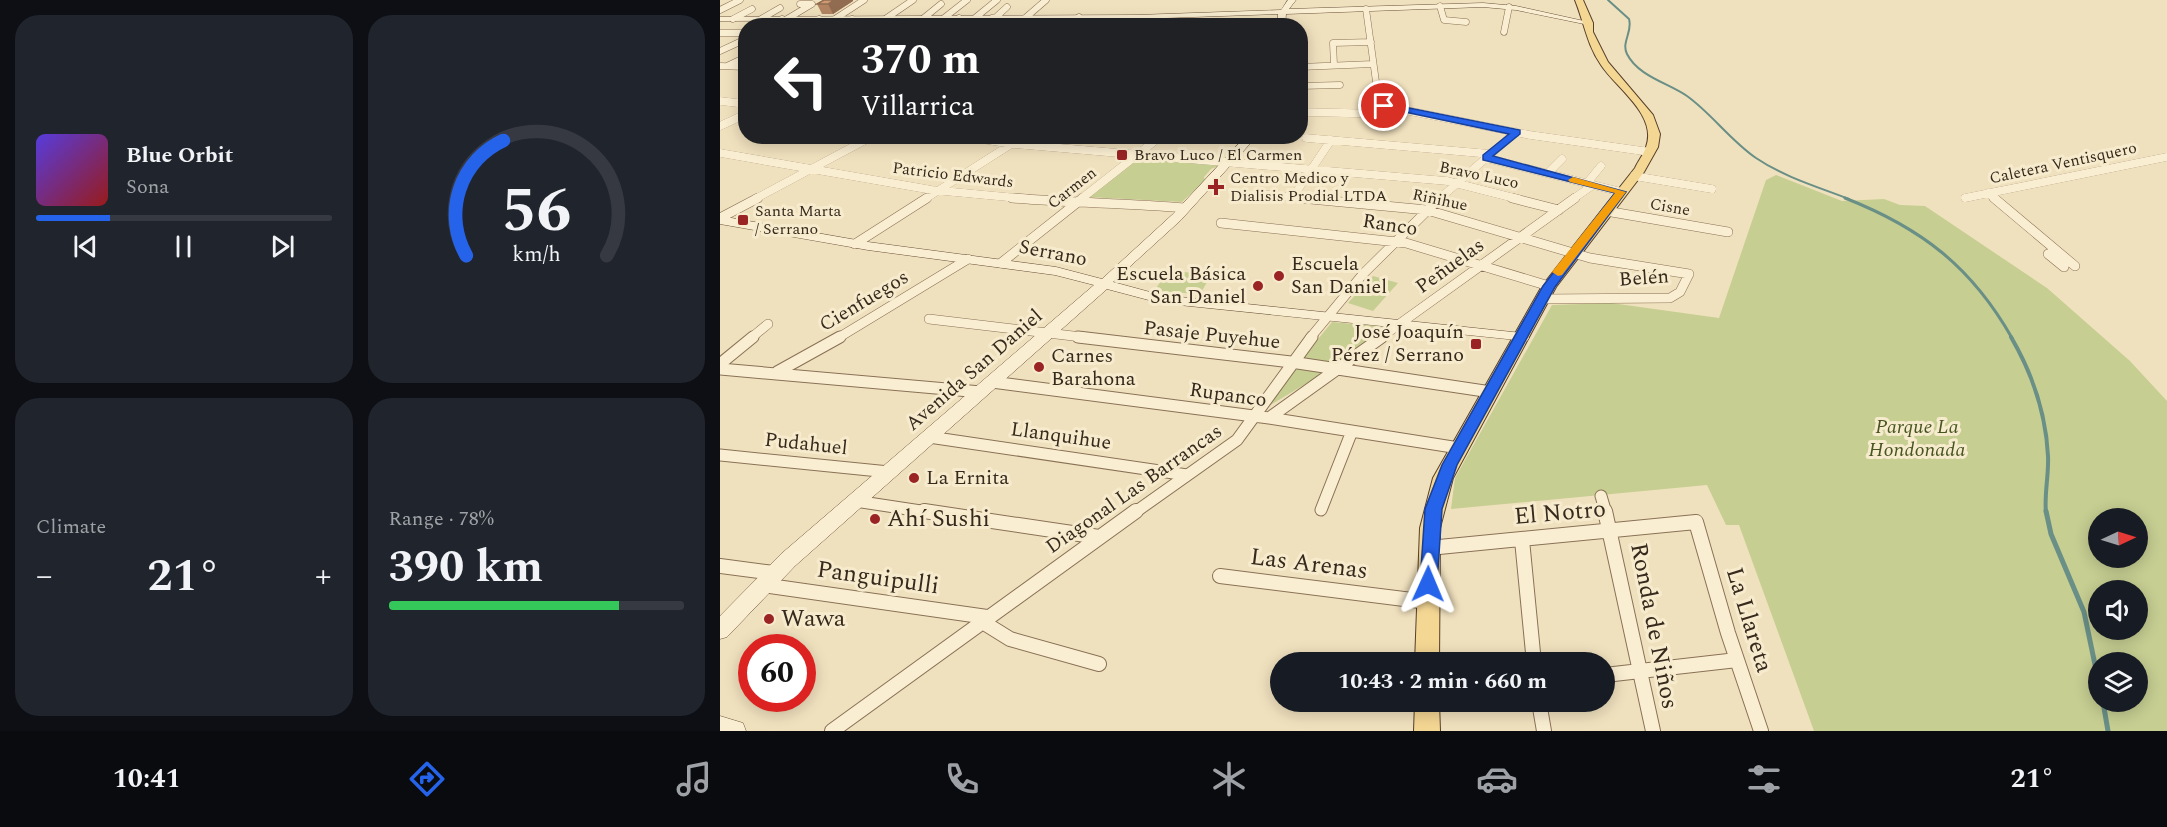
<!DOCTYPE html>
<html lang="en">
<head>
<meta charset="utf-8">
<style>
  :root { --surface:#171b24; --page:#20242c; --text:#f1f3f6; --muted:#9ea1a6; --line:#363941; --accent:#2563eb }
  body { margin:0; font-family:Spectral,serif; background:var(--page); color:var(--text); height:100vh; display:flex; flex-direction:column; font-size:22px; white-space:nowrap }
  * { box-sizing:border-box; margin:0 }
  p { font-size:20px; color:var(--muted) }
  .icon { flex:none; width:33px; height:33px; fill:none; stroke:currentColor; stroke-width:2; stroke-linecap:round; stroke-linejoin:round }
  .map { position:relative; flex:1; overflow:hidden }
  .details { display:flex; flex-direction:column; gap:15px; padding:15px; background:#0d0f14; width:720px }
  .details>* { flex:none }
  .hud { position:absolute; left:18px; top:18px; width:570px; height:126px; border-radius:24px; box-shadow:0 3px 15px #0003; background:#202124; color:#fff; overflow:hidden }
  .needle { width:39px; rotate:86deg }
  .tools { position:absolute; left:1368px; top:508px; display:grid; gap:12px }
  .tools a { display:grid; place-items:center; width:60px; height:60px; border-radius:50%; background:var(--surface); box-shadow:0 3px 15px #0003; font-size:30px }
  .speed { position:absolute; left:18px; top:634px; display:flex; gap:12px; font-size:30px; font-weight:700; text-align:center }
  .speed>* { display:grid; place-content:center; width:78px; height:78px; border-radius:50%; background:var(--surface); box-shadow:0 3px 15px #0003; line-height:1 }
  .speed .limit { border:9px solid #d22; background:#fff; color:#111 }
  .pin { position:absolute; display:grid; place-items:center; width:51px; height:51px; color:#fff; margin:-26px; border:3px solid #fff; border-radius:50%; box-shadow:0 2px 6px #0007 }
  .me { position:absolute; width:66px; margin:-33px; rotate:1deg; stroke-linejoin:round; filter:drop-shadow(0 0 4px #0008) }
  .turn { display:flex; align-items:center; gap:21px; height:126px; padding:0 24px; font-size:27px }
  .turn .icon { width:78px; height:78px; stroke-width:2.5 }
  .turn b { display:block; font-size:42px; line-height:51px }
  .big { font-size:45px; font-weight:700; line-height:1.1 }
  .details .tile { flex:1; display:flex; flex-direction:column; justify-content:center; gap:9px; min-width:0; padding:0 21px; border-radius:24px; background:var(--page) }
  .details .dial { align-items:center; gap:0 }
  .dial svg { height:156px; overflow:visible; fill:none; stroke:var(--line); stroke-width:7; stroke-linecap:round; text-anchor:middle }
  .dial text { fill:var(--text); stroke:none }
  .song { display:flex; align-items:center; gap:18px }
  .cover { width:72px; height:72px; border-radius:9px; background:linear-gradient(135deg,hsl(250 70% 55%),hsl(0 70% 35%)) }
  .played { height:6px; border-radius:3px; background:linear-gradient(90deg,var(--accent) 25%,var(--line) 25%) }
  .keys { display:flex; justify-content:space-around; direction:ltr }
  .heat { display:flex; justify-content:space-between; align-items:center; font-size:33px; direction:ltr }
  .charge { height:9px; border-radius:4px; background:linear-gradient(90deg,#34c759 78%,var(--line) 0) }
  .details .tiles { flex:1; display:grid; gap:15px; grid-template-columns:repeat(2,1fr) }
  .trip { position:absolute; left:550px; top:652px; width:345px; height:60px; border-radius:30px; background:var(--surface); box-shadow:0 3px 15px #0003; font-weight:700; line-height:60px; text-align:center }
  .dock { display:flex; height:96px; justify-content:space-around; align-items:center; background:#090b0e; color:var(--muted) }
  .dock .icon { width:42px; height:42px }
  .dock .on { color:var(--accent) }
  .dock b { font-size:27px; color:var(--text) }
  main { display:flex; flex:1; min-height:0 }
  .map>svg:first-child { display:block }
  .green { fill:#c6ce92; fill-rule:evenodd }
  .lines { fill:none; stroke-linecap:round; stroke-linejoin:round }
  .stream-far3 { stroke:#698f86; stroke-width:2 }
  .stream-far2 { stroke:#698f86; stroke-width:3 }
  .stream-far1 { stroke:#698f86; stroke-width:4 }
  .stream { stroke:#698f86; stroke-width:5 }
  .street-far4-casing { stroke:#897156; stroke-width:7 }
  .street-far3-casing { stroke:#897156; stroke-width:8 }
  .street-far2-casing { stroke:#897156; stroke-width:10 }
  .street-far1-casing { stroke:#897156; stroke-width:13 }
  .street-casing { stroke:#897156; stroke-width:16 }
  .secondary-casing { stroke:#6a523a; stroke-width:1 }
  .primary-casing { stroke:#563f2b; stroke-width:2 }
  .street-far4 { stroke:#faeed2; stroke-width:6 }
  .street-far3 { stroke:#faeed2; stroke-width:8 }
  .street-far2 { stroke:#faeed2; stroke-width:9 }
  .street-far1 { stroke:#faeed2; stroke-width:11 }
  .street { stroke:#faeed2; stroke-width:14 }
  .secondary { fill:#faeed2; fill-rule:evenodd }
  .primary { fill:#f5d794; fill-rule:evenodd }
  .wall { fill:#b28462 }
  .shaded-wall { fill:#916c50 }
  .building { fill:#cf9a72; stroke:#916c50; stroke-width:1.5 }
  .route { fill:#2563eb; stroke:#184099; stroke-width:1.5 }
  .slow { fill:#f59e0b }
  .poi-dot { fill:#9a2424; stroke:#f7ebce; stroke-width:2 }
  .labels { text-anchor:middle; dominant-baseline:central; stroke-width:6; stroke-linejoin:round; paint-order:stroke }
  .far-poi-label { font-size:16px; fill:#37291c; stroke:#f7ebce; text-anchor:start }
  .far-street-label { font-size:16px; fill:#37291c; stroke:#f7ebce }
  .street-label { font-size:20px; fill:#37291c; stroke:#f7ebce }
  .poi-label { font-size:20px; fill:#37291c; stroke:#f7ebce; text-anchor:start }
  .park-label { font-size:20px; font-style:italic; fill:#475521; stroke:#f7ebce }
  .near-street-label { font-size:24px; fill:#37291c; stroke:#f7ebce }
  .near-poi-label { font-size:24px; fill:#37291c; stroke:#f7ebce; text-anchor:start }
</style>
</head>
<body>
<main>
<section class="details">
<div class="tiles">
<div class="tile">
<div class="song"><i class="cover"></i><div><b>Blue Orbit</b><p>Sona</p></div></div>
<div class="played"></div>
<div class="keys"><svg class="icon" aria-label="previous" viewBox="0 0 24 24"><path d="M18 5L8 12l10 7zM5 5v14"/></svg><svg class="icon" aria-label="pause" viewBox="0 0 24 24"><path d="M8 5v14M16 5v14"/></svg><svg class="icon" aria-label="next" viewBox="0 0 24 24"><path d="M6 5l10 7-10 7zM19 5v14"/></svg></div>
</div>
<div class="tile dial"><svg viewBox="0 0 100 80">
<path d="M14 69A42 42 0 1 1 86 69"/>
<path d="M14 69A42 42 0 0 1 33 10" stroke="#2563eb"/>
<text x="50" y="56" font-size="32" font-weight="700">56</text>
<text x="50" y="72" font-size="11">km/h</text>
</svg></div>
<div class="tile"><p>Climate</p>
<div class="heat"><a>−</a><b class="big">21°</b><a>+</a></div>
</div>
<div class="tile"><p>Range · 78%</p><b class="big">390 km</b><div class="charge"></div></div>
</div>
</section>
<div class="map">
<svg width="1447" height="731" viewBox="0 0 1447 731">
  <rect width="100%" height="100%" fill="#f0e1be"/>
  <path class="green" d="M419,157L497,165L498,166L491,169L484,177L485,180L462,202L368,197Z
    M1056,175L1122,201L1164,199L1180,205L1205,206L1327,288L1410,361L1447,401V731H1094L1019,525H1006L987,485L731,509L735,478L832,305L891,303L999,318L1046,180ZM1378,519H1418V558H1378ZM1378,591H1418V630H1378ZM1378,663H1418V702H1378Z
    M448,271L492,274L480,294L434,291Z
    M653,276L678,283L653,311L628,303Z
    M612,322L667,327L616,364L581,360Z
    M576,366L607,371L542,410Z"/>
  <g class="lines">
    <path class="stream-far3" d="M888,0L909,19C913,32 901,42 907,54C918,76 948,83 967,96C992,114 1010,140 1036,158C1064,177 1098,187 1129,199"/>
    <path class="stream-far2" d="M1125,198C1201,228 1251,266 1292,338"/>
    <path class="stream-far1" d="M1291,337C1312,373 1326,414 1328,456C1329,475 1324,494 1326,513"/>
    <path class="stream" d="M1326,511L1331,534L1364,612L1378,679
      M1383,702L1388,731"/>
    <defs>
      <path id="street-far4" d="M720,6L724,20L746,22
        M646,9L657,89
        M0,10L20,0
        M224,18L247,0
        M255,18L277,0
        M275,18L287,7
        M13,19L32,9
        M41,19L60,8
        M67,19L92,4H80
        M115,19L144,0
        M51,26L62,19
        M87,26L99,19
        M121,26L132,19
        M155,26L193,0
        M194,26L221,4
        M229,26L239,18
        M262,26L272,18
        M296,26L326,0
        M345,26L359,17
        M784,32L789,7
        M0,33H26
        M0,51L26,39
        M614,65L613,43L651,42
        M0,66L26,67
        M7,66L26,57
        M580,67L653,64
        M580,86L620,85"/>
      <path id="street-far3" d="M656,87L658,99L664,106L810,135L930,152
        M0,101L26,104
        M580,112L669,114
        M0,126L26,114
        M241,136L292,144L727,181L798,199
        M586,138L771,154
        M0,153L212,190L308,199
        M766,158L901,192
        M828,173L842,159
        M914,176L992,189
        M867,183L881,166
        M1268,193L1276,199
        M540,194L595,199
        M573,197L611,140
        M1245,198L1447,157
        M35,199L153,136
        M205,199L304,136
        M361,199L441,136
        M719,199L796,132
        M853,199L873,185"/>
      <path id="street-far2" d="M292,198C350,203 407,203 465,208
        M580,198L707,210L870,258L969,274L960,292L950,298L822,299
        M792,198L839,210
        M1274,198L1355,266
        M886,211L1008,232
        M0,218L38,198
        M501,223L686,243L829,286
        M135,244L207,198
        M1328,254L1344,267
        M281,263L363,198
        M209,319L370,338
        M31,338L48,324
        M118,338L248,259
        M590,338L643,274L720,198
        M660,338L855,198"/>
      <path id="street-far1" d="M358,337L571,362L771,392
        M0,364L33,337
        M0,369L261,392
        M57,372L120,337
        M272,382L549,418L739,448
        M549,418L662,337
        M209,437L467,475
        M0,455L169,472
        M881,496L886,513
        M135,501L214,513
        M601,510L632,431
        M414,513L517,440L592,337"/>
      <path id="street" d="M204,511L379,537
        M885,511L933,731
        M802,540L814,663
        M709,548L976,522L1008,633L1041,731
        M0,566L54,573
        M500,576L708,602
        M42,585L267,617
        M261,621L290,639L379,664
        M885,675L1017,660
        M819,702L824,731
        M112,731L416,511"/>
      <path id="secondary" d="M568,0H576L569,9L763,3L796,6L873,23L869,25L796,10L763,7L566,14L565,26H557L558,14L417,19L0,21V17L417,15L561,10Z
        M526,136H537L461,220L393,282L441,295L802,333L809,338L807,341L440,303L387,289L75,566L7,637L0,639V616L61,554L374,285L335,275L148,250L0,224V216L148,242L336,267L382,279L453,214Z
        M0,716L23,723L26,731H0Z"/>
      <path id="primary" d="M855,0H863L873,23V32L888,62L933,115L940,134L938,147L924,172L836,287L733,478L720,528L719,663H695L700,528L713,478L822,286L915,168C918,161 924,154 926,147C938,115 896,88 881,65C867,45 864,22 855,0Z
        M695,702H719L720,731H694Z"/>
    </defs>
    <use href="#street-far4" class="street-far4-casing"/>
    <use href="#street-far3" class="street-far3-casing"/>
    <use href="#street-far2" class="street-far2-casing"/>
    <use href="#street-far1" class="street-far1-casing"/>
    <use href="#street" class="street-casing"/>
    <use href="#secondary" class="secondary-casing"/>
    <use href="#primary" class="primary-casing"/>
    <use href="#street-far4" class="street-far4"/>
    <use href="#street-far3" class="street-far3"/>
    <use href="#street-far2" class="street-far2"/>
    <use href="#street-far1" class="street-far1"/>
    <use href="#street" class="street"/>
    <use href="#secondary" class="secondary"/>
    <use href="#primary" class="primary"/>
  </g>
  <path class="wall" d="M133,1L113,14H102L97,4Z"/>
  <path class="shaded-wall" d="M114,0H133V1L113,14L108,4Z"/>
  <path class="building" d="M104,0H114L108,4H97Z"/>
  <path class="route" d="M664,103L800,130V134L773,156L906,192L835,287L737,465L722,509L717,584L715,589L708,592L702,589L700,584L705,509L722,465L823,286L895,193L763,160V155L789,134L661,107Z"/>
  <path class="slow" d="M853,177L906,192L842,275L838,276L832,272L895,193L850,182L848,180Z"/>
  <g class="poi-dot">
    <rect x="396" y="149" width="12" height="12" rx="3"/>
    <path d="M493 178h6v6h6v6h-6v6h-6v-6h-6v-6h6z"/>
    <rect x="17" y="214" width="12" height="12" rx="3"/>
    <circle cx="559" cy="276" r="6"/>
    <circle cx="538" cy="286" r="6"/>
    <rect x="750" y="338" width="12" height="12" rx="3"/>
    <circle cx="319" cy="367" r="6"/>
    <circle cx="194" cy="478" r="6"/>
    <circle cx="155" cy="519" r="6"/>
    <circle cx="49" cy="619" r="6"/>
  </g>
  <g class="labels">
    <g class="far-poi-label">
      <text x="414" y="155">Bravo Luco / El Carmen</text>
      <text x="510" y="178">Centro Medico y<tspan x="510" dy="18">Dialisis Prodial LTDA</tspan></text>
      <text x="35" y="211">Santa Marta<tspan x="35" dy="18">/ Serrano</tspan></text>
    </g>
    <g class="far-street-label">
      <text transform="translate(1343 163) rotate(-12)">Caletera Ventisquero</text>
      <text transform="translate(233 175) rotate(7)">Patricio Edwards</text>
      <text transform="translate(759 175) rotate(12)">Bravo Luco</text>
      <text transform="translate(352 188) rotate(-38)">Carmen</text>
      <text transform="translate(720 200) rotate(12)">Riñihue</text>
      <text transform="translate(950 207) rotate(10)">Cisne</text>
    </g>
    <g class="street-label">
      <text transform="translate(670 225) rotate(9)">Ranco</text>
      <text transform="translate(333 253) rotate(11)">Serrano</text>
      <text transform="translate(730 266) rotate(-36)">Peñuelas</text>
      <text transform="translate(924 278) rotate(-4)">Belén</text>
      <text transform="translate(144 301) rotate(-31)">Cienfuegos</text>
      <text transform="translate(492 335) rotate(6)">Pasaje Puyehue</text>
      <text transform="translate(254 370) rotate(-41)">Avenida San Daniel</text>
      <text transform="translate(508 395) rotate(8)">Rupanco</text>
      <text transform="translate(341 436) rotate(8)">Llanquihue</text>
      <text transform="translate(86 444) rotate(6)">Pudahuel</text>
      <text transform="translate(414 489) rotate(-35)">Diagonal Las Barrancas</text>
    </g>
    <g class="poi-label">
      <text x="571" y="264">Escuela<tspan x="571" dy="23">San Daniel</tspan></text>
      <text x="526" y="274" text-anchor="end">Escuela Básica<tspan x="526" dy="23">San Daniel</tspan></text>
      <text x="744" y="332" text-anchor="end">José Joaquín<tspan x="744" dy="23">Pérez / Serrano</tspan></text>
      <text x="331" y="356">Carnes<tspan x="331" dy="23">Barahona</tspan></text>
      <text x="206" y="478">La Ernita</text>
    </g>
    <g class="park-label">
      <text x="1197" y="427">Parque La<tspan x="1197" dy="23">Hondonada</tspan></text>
    </g>
    <g class="near-street-label">
      <text transform="translate(840 513) rotate(-5)">El Notro</text>
      <text transform="translate(589 564) rotate(7)">Las Arenas</text>
      <text transform="translate(158 578) rotate(8)">Panguipulli</text>
      <text transform="translate(1029 620) rotate(73)">La Llareta</text>
      <text transform="translate(934 626) rotate(79)">Ronda de Niños</text>
    </g>
    <g class="near-poi-label">
      <text x="167" y="519">Ahí Sushi</text>
      <text x="61" y="619">Wawa</text>
    </g>
  </g>
</svg>
<div class="tools">
<a><svg class="needle" viewBox="-14 -14 28 28"><path d="M0-13l5 13h-10z" fill="#e53935"/><path d="M0 13l5-13h-10z" fill="#9ea1a6"/></svg></a>
<a><svg class="icon" aria-label="sound" viewBox="0 0 24 24"><path d="M4 9h4l5-4v14l-5-4H4zM17 9q2 3 0 6"/></svg></a>
<a><svg class="icon" aria-label="layers" viewBox="0 0 24 24"><path d="M12 4l9 5-9 5-9-5zM3 14l9 5 9-5"/></svg></a>
</div>
<div class="speed"><div class="limit">60</div></div>
<div class="pin" style="left:664px;top:106px;background:#d93025"><svg class="icon" aria-label="arrive" viewBox="0 0 24 24"><path d="M6 21V4h12l-3 4 3 4H6"/></svg></div>
<svg class="me" style="left:708px;top:584px" viewBox="-20 -20 40 40"><path d="M0-17L14 15 0 8-14 15z" fill="#2563eb" stroke="#fff" stroke-width="4"/></svg>
<div class="trip">10:43 · 2 min · 660 m</div>
<div class="hud">
<div class="turn"><svg class="icon" aria-label="left" viewBox="0 0 24 24"><path d="M17 20v-9H6M10 6l-5 5 5 5"/></svg><div><b>370 m</b>Villarrica</div></div>
</div>
</div>
</main>
<nav class="dock">
<b>10:41</b>
<svg class="icon on" aria-label="directions" viewBox="0 0 24 24"><path d="M12 3l9 9-9 9-9-9zM9 14v-3h6M13 9l2 2-2 2"/></svg>
<svg class="icon" aria-label="music" viewBox="0 0 24 24"><path d="M9 18V5l10-2v13"/><circle cx="6" cy="18" r="3"/><circle cx="16" cy="16" r="3"/></svg>
<svg class="icon" aria-label="phone" viewBox="0 0 24 24"><path d="M5 4h4l2 5-3 2q2 4 5 5l2-3 5 2v4C11 20 4 13 5 4z"/></svg>
<svg class="icon" aria-label="climate" viewBox="0 0 24 24"><path d="M12 3v18M4 7l16 10M4 17L20 7"/></svg>
<svg class="icon" aria-label="car" viewBox="0 0 24 24"><path d="M5 17H2v-5l4-1 3-4h7l3 4 3 1v5h-3M9 17h6M6 11h13"/><circle cx="7" cy="17" r="2"/><circle cx="17" cy="17" r="2"/></svg>
<svg class="icon" aria-label="filters" viewBox="0 0 24 24"><path d="M4 7h16M4 17h16"/><circle cx="9" cy="7" r="2"/><circle cx="15" cy="17" r="2"/></svg>
<b>21°</b>
</nav>
</body>
</html>
